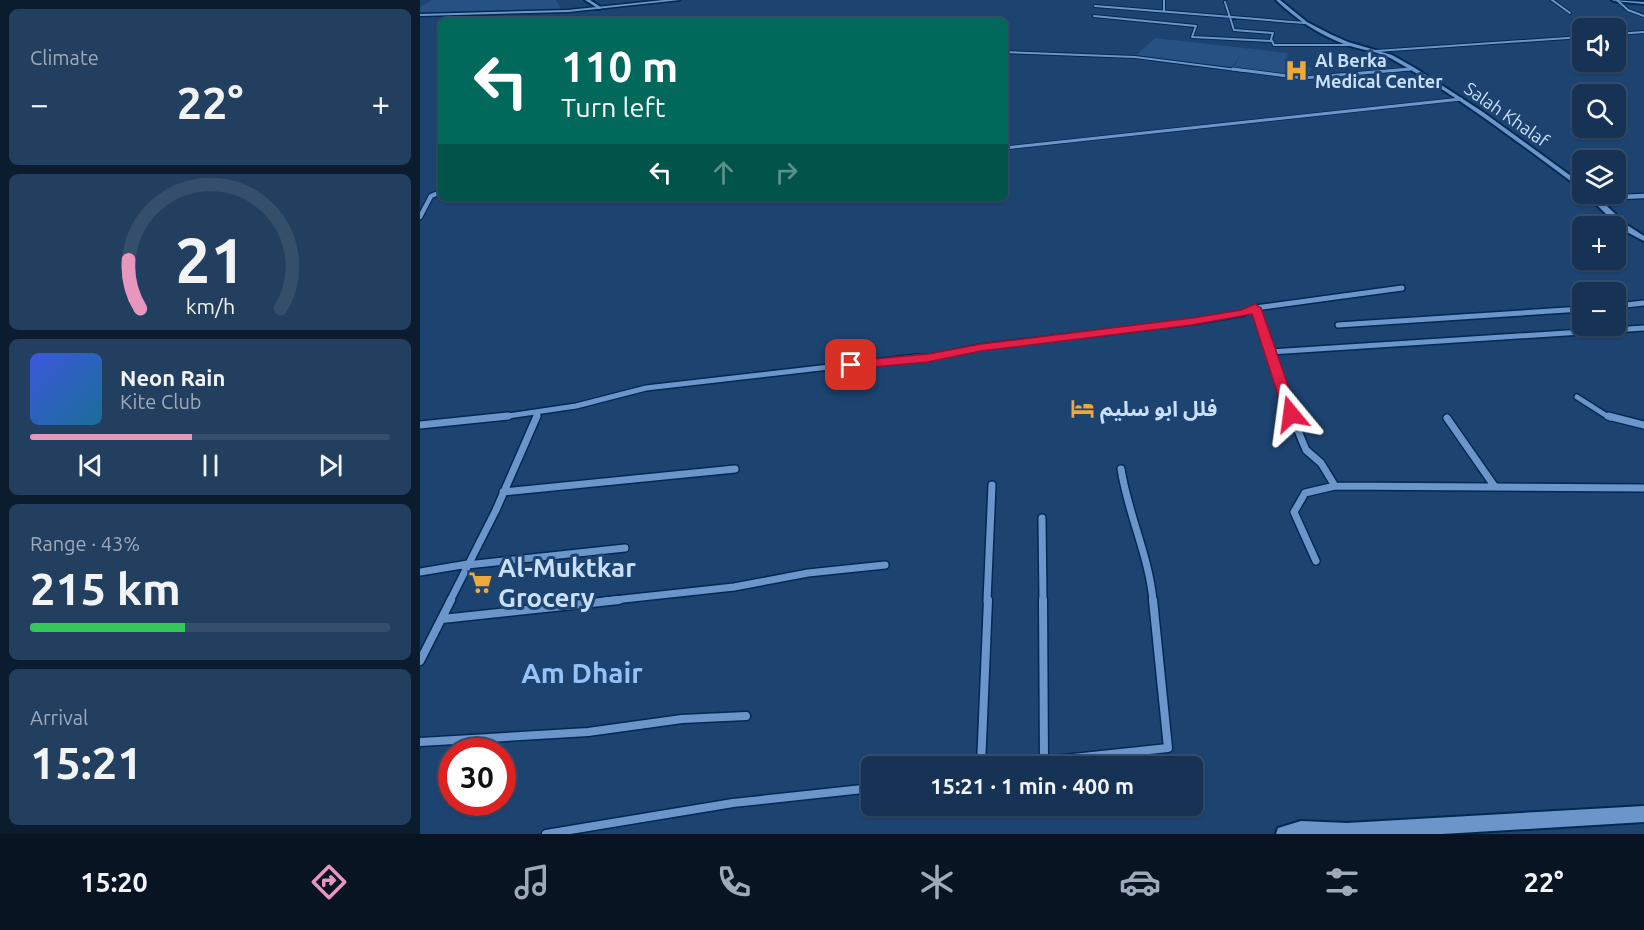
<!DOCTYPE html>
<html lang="en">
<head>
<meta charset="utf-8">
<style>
  :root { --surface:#163355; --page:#233f5f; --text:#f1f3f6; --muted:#9eaab9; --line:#354e6c; --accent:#e797bd }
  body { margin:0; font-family:Ubuntu,"Noto Sans Arabic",sans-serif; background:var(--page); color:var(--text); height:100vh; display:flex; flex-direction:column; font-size:22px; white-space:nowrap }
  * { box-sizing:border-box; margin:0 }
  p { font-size:20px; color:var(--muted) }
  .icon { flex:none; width:33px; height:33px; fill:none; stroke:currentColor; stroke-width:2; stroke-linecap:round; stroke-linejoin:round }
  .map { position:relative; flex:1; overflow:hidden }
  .panel { display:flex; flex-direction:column; gap:9px; padding:9px; background:#0c1c2f; width:420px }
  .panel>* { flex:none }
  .guide { position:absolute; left:18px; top:18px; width:570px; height:183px; border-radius:9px; box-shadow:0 2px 4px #0004,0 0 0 2px var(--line); background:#00695c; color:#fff; overflow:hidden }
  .buttons { position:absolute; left:1152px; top:18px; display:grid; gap:12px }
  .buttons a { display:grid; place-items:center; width:54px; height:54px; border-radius:9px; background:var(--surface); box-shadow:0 2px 4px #0004,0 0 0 2px var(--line); font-size:30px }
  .speed { position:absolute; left:18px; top:738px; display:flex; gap:12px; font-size:30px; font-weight:700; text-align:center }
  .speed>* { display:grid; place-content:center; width:78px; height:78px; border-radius:50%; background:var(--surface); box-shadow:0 2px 4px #0004,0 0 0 2px var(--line); line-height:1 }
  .speed .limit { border:9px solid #d22; background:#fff; color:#111 }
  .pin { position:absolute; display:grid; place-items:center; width:51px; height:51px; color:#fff; margin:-26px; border-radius:12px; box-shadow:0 3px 9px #0006 }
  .me { position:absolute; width:66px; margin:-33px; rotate:344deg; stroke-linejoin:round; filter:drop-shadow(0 0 4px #0008) }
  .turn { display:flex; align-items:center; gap:21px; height:126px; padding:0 24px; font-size:27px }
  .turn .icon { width:78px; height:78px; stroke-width:2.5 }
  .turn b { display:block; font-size:42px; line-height:51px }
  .lanes { display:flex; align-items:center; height:57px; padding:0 24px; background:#0003; justify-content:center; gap:30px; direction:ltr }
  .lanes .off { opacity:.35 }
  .big { font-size:45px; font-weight:700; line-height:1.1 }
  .panel .tile { flex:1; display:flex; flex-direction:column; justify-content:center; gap:9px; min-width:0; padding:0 21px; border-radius:9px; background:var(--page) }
  .panel .dial { align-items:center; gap:0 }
  .dial svg { height:156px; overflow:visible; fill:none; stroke:var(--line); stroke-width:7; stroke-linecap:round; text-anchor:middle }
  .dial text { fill:var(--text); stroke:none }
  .song { display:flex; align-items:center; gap:18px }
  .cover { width:72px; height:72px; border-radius:9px; background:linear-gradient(135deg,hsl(230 70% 55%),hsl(200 70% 35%)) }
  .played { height:6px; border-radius:3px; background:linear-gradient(90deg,var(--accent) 45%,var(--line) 45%) }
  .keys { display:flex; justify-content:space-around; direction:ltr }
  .heat { display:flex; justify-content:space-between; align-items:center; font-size:33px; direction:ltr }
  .charge { height:9px; border-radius:4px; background:linear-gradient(90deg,#34c759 43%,var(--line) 0) }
  .trip { position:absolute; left:441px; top:756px; width:342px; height:60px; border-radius:9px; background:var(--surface); box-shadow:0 2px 4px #0004,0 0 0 2px var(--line); font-weight:700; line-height:60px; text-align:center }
  .tab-bar { display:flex; height:96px; justify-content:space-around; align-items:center; background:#091422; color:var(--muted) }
  .tab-bar .icon { width:42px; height:42px }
  .tab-bar .selected { color:var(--accent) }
  .tab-bar b { font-size:27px; color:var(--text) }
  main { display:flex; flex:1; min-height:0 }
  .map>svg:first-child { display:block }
  .built { fill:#255183 }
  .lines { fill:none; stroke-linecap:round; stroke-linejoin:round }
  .minor-far5-casing { stroke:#002953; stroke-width:4 }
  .minor-far4-casing { stroke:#002953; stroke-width:4.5 }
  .minor-far3-casing { stroke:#002953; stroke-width:7 }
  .minor-far2-casing { stroke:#002953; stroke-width:8 }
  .minor-far1-casing { stroke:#002953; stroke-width:10 }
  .minor-casing { stroke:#002953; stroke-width:11 }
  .tertiary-casing { stroke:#002953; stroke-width:4 }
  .secondary-casing { stroke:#002953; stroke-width:3 }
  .minor-far5 { stroke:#6c96c9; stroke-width:2 }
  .minor-far4 { stroke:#6c96c9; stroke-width:3 }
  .minor-far3 { stroke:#6c96c9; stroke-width:4.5 }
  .minor-far2 { stroke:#6c96c9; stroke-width:5 }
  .minor-far1 { stroke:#6c96c9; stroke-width:7 }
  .minor { stroke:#6c96c9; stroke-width:8 }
  .tertiary { fill:#6c96c9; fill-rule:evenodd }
  .secondary { fill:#6c96c9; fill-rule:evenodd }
  .route { fill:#e11d48; stroke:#92132f; stroke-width:1.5 }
  .labels { text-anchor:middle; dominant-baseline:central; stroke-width:6; stroke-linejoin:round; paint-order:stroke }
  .far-poi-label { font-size:18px; font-weight:bold; fill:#c9dffb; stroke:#1d4471; text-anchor:start }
  .far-street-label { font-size:18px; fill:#c9dffb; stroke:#1d4471 }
  .poi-label { font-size:21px; font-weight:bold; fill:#c9dffb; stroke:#1d4471; text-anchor:start }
  .near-poi-label { font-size:26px; font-weight:bold; fill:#c9dffb; stroke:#1d4471; text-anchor:start }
  .near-quarter-label { font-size:28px; font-weight:bold; fill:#97c2f7; stroke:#1d4471 }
</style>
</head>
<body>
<main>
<section class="panel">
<div class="tile"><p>Climate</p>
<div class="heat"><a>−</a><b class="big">22°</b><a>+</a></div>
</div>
<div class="tile dial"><svg viewBox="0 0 100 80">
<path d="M14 69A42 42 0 1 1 86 69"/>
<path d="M14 69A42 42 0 0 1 8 44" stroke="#e797bd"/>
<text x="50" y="56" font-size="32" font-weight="700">21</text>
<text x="50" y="72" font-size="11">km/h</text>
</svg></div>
<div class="tile">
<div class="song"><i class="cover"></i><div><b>Neon Rain</b><p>Kite Club</p></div></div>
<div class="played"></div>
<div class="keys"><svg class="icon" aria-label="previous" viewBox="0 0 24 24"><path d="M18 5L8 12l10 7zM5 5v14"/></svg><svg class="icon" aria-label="pause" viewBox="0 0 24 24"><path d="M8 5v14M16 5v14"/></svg><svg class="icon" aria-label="next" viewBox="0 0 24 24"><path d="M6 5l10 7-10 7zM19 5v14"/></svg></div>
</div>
<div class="tile"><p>Range · 43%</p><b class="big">215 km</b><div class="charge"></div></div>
<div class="tile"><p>Arrival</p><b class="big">15:21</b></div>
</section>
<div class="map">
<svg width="1224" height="834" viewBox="0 0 1224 834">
  <rect width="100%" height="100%" fill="#1d4471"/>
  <path class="built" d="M12,0H136L141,9L0,13V7Z
    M735,38L868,53L865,64L891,68L888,76L814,68L820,55L812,68L715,56Z"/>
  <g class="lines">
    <defs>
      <path id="minor-far5" d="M744,0V11
        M1132,0L1150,13
        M1197,0L1208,10L1224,16
        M805,2L814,30L853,33L851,39L854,45H931
        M675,6L885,23
        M674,16L776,26L772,37L851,41
        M1196,34L1224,32
        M956,51L1162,37
        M585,52L715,57L825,71
        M971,71L993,69"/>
      <path id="minor-far4" d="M813,69L883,78L990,69
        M585,148L1041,99"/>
      <path id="minor-far3" d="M1174,198L1224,196
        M0,217L11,196L21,192"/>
      <path id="minor-far2" d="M1196,306L1224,303
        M835,308L872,418
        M918,325L1162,309
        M850,352L1224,328
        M1157,397L1190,418
        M74,418L156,406L226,388L496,357L508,358L561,347L772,322L824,313L835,308L982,288
        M116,418L118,413"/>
      <path id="minor-far1" d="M872,416L886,450L901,463L915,486
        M1188,416L1224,425
        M1027,418L1075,487
        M0,425L88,416
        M701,469C708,514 729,556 733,601
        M83,492L315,469
        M622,518L623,601
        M896,561L874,512L885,493L915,486L1224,488
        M47,565L205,548
        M0,572L48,564
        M30,601L76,510L117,416
        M185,601L314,587L388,573L465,565
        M567,601L572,485"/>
      <path id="minor" d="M623,600L624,761
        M22,619L199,600
        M0,661L31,600
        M0,742L168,732L262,719L326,716
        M561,766L568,600
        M577,766L748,748L733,600
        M126,834L313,803L452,788"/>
      <path id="tertiary" d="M165,0H170L182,8L179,9Z
        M856,0H860L887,22L910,34L928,42L972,55L995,68L1063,112L1162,184V189L1160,188C1099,143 1038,96 972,59C958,51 940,50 924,44C898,34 876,19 856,0Z
        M1192,0L1224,2V4L1194,1Z
        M1166,194H1174L1207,225L1224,236V241L1201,229Z
        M1224,806V822L1022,834H856L858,828L881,821L927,823Z"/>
      <path id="secondary" d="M244,0H260L148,12L0,16V14L148,10Z"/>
    </defs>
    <use href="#minor-far5" class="minor-far5-casing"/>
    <use href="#minor-far4" class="minor-far4-casing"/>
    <use href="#minor-far3" class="minor-far3-casing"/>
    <use href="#minor-far2" class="minor-far2-casing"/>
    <use href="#minor-far1" class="minor-far1-casing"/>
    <use href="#minor" class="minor-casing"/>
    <use href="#tertiary" class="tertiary-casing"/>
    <use href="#secondary" class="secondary-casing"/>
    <use href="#minor-far5" class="minor-far5"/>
    <use href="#minor-far4" class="minor-far4"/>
    <use href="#minor-far3" class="minor-far3"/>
    <use href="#minor-far2" class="minor-far2"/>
    <use href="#minor-far1" class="minor-far1"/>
    <use href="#minor" class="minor"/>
    <use href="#tertiary" class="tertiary"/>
    <use href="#secondary" class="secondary"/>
  </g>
  <path class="route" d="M835,304L841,308L878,414L876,418H866L864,414L832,314L772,325L561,351L508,362L431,369L425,365L431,361L508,354L561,344L772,318L821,310Z"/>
  <defs>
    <symbol id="hospital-bare" viewBox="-9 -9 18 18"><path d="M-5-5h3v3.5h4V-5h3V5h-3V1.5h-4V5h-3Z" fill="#eea83c" stroke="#1d4471" stroke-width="2.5" paint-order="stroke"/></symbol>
    <symbol id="hotel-bare" viewBox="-9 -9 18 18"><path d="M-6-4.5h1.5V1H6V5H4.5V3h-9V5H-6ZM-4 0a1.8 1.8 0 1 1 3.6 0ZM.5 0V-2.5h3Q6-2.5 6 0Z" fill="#eea83c" stroke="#1d4471" stroke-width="2.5" paint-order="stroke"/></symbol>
    <symbol id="supermarket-bare" viewBox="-9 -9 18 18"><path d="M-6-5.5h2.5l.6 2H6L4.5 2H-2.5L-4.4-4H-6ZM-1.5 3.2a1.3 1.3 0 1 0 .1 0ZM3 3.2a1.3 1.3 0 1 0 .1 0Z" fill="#eea83c" stroke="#1d4471" stroke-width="2.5" paint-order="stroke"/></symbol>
  </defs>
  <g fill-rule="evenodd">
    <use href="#hospital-bare" x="860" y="54" width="33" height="33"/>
    <use href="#hotel-bare" x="646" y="392" width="33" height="33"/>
    <use href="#supermarket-bare" x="44" y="566" width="33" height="33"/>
  </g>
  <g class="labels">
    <g class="far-poi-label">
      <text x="895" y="60">Al Berka<tspan x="895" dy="21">Medical Center</tspan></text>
    </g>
    <g class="far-street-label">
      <text transform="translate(1087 114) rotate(35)">Salah Khalaf</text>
    </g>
    <g class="poi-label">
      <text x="680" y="408">فلل ابو سليم</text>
    </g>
    <g class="near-poi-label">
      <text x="78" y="567">Al-Muktkar<tspan x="78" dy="30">Grocery</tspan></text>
    </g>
    <g class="near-quarter-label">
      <text x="162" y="672">Am Dhair</text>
    </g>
  </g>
</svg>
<div class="buttons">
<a><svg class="icon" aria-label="sound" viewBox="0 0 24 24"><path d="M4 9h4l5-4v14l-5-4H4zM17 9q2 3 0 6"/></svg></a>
<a><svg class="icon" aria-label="search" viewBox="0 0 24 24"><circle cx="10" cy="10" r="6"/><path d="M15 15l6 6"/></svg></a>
<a><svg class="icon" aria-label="layers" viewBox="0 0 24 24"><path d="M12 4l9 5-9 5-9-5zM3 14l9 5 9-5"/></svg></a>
<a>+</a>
<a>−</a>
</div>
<div class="speed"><div class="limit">30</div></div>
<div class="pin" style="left:431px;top:365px;background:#d93025"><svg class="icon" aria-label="arrive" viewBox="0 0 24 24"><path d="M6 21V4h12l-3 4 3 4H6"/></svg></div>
<svg class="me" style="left:871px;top:414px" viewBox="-20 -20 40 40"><path d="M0-17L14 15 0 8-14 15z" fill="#e11d48" stroke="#fff" stroke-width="4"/></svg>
<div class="trip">15:21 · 1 min · 400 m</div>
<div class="guide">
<div class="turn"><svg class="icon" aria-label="left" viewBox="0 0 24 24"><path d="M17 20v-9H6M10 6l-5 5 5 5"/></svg><div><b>110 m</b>Turn left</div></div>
<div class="lanes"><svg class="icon" aria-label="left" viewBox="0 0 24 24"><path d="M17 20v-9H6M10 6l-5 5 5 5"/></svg><svg class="icon off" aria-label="ahead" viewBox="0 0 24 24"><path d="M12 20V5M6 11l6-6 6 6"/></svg><svg class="icon off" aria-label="right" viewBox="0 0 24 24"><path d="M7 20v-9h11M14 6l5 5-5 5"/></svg></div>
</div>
</div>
</main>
<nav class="tab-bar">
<b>15:20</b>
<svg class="icon selected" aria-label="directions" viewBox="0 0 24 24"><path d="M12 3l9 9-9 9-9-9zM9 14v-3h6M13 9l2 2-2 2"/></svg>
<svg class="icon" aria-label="music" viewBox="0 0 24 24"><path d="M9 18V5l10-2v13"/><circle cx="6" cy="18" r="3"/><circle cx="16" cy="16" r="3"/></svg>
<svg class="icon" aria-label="phone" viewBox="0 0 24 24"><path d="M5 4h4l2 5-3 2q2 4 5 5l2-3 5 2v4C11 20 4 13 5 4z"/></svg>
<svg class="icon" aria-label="climate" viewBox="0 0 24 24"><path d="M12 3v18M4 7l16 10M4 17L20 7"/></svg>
<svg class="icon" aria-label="car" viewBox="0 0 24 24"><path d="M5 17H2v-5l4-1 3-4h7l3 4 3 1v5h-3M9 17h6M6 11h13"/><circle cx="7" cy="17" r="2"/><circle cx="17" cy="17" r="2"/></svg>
<svg class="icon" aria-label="filters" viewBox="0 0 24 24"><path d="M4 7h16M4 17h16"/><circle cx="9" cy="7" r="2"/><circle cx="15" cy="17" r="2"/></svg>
<b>22°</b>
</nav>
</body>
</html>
